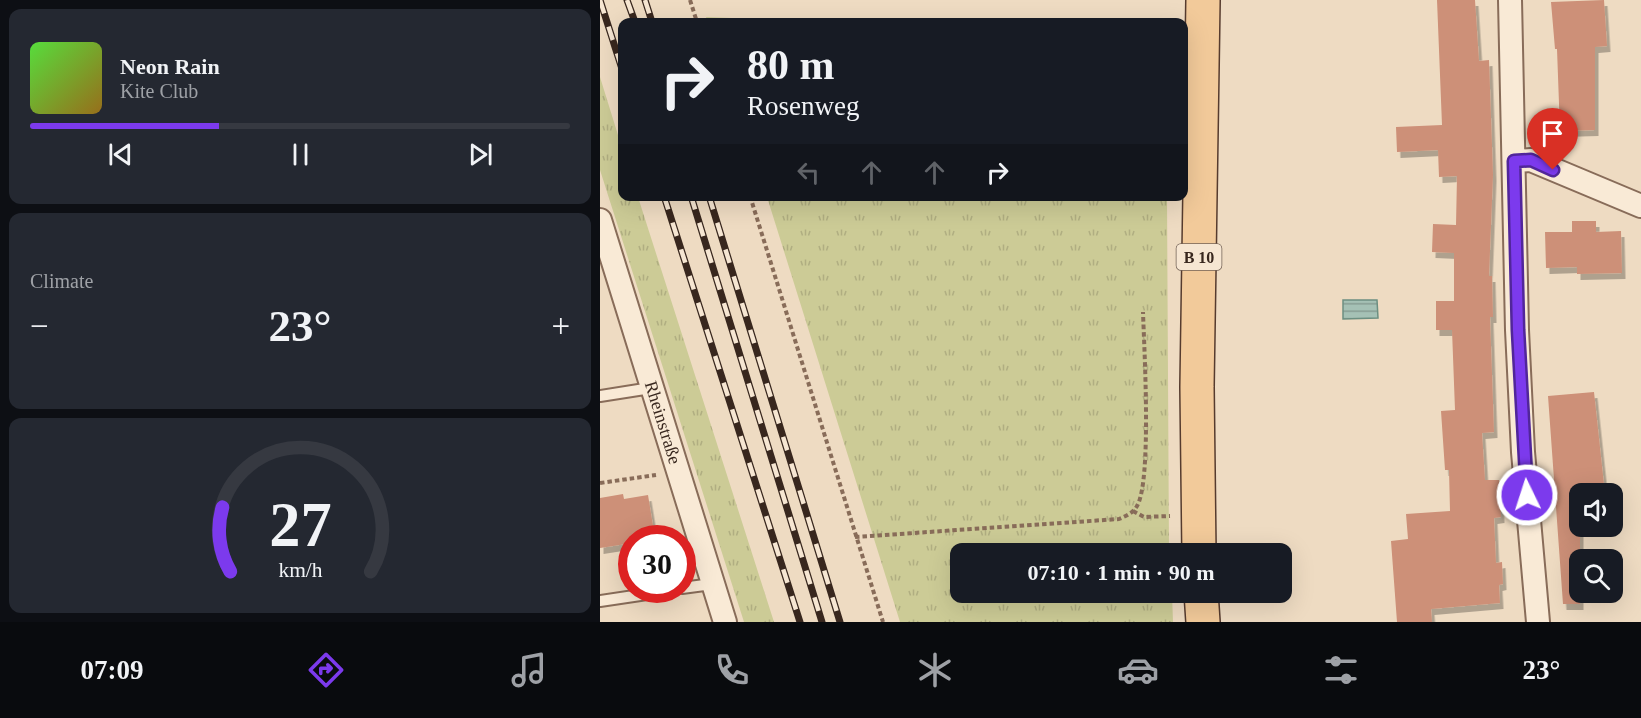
<!DOCTYPE html>
<html lang="en">
<head>
<meta charset="utf-8">
<style>
  :root { --surface:#171b24; --page:#242831; --text:#f1f3f6; --muted:#9ea1a6; --line:#363941; --accent:#7c3aed }
  body { margin:0; font-family:"Times New Roman",serif; background:var(--page); color:var(--text); height:100vh; display:flex; flex-direction:column; font-size:22px; white-space:nowrap }
  * { box-sizing:border-box; margin:0 }
  p { font-size:20px; color:var(--muted) }
  .icon { flex:none; width:33px; height:33px; fill:none; stroke:currentColor; stroke-width:2; stroke-linecap:round; stroke-linejoin:round }
  .map { position:relative; flex:1; overflow:hidden }
  .side { display:flex; flex-direction:column; gap:9px; padding:9px; background:#0d0f14; width:600px }
  .side>* { flex:none }
  .guide { position:absolute; left:18px; top:18px; width:570px; height:183px; border-radius:12px; box-shadow:0 6px 24px #0002; background:#171b24; color:var(--text); overflow:hidden }
  .fabs { position:absolute; left:969px; top:483px; display:grid; gap:12px }
  .fabs a { display:grid; place-items:center; width:54px; height:54px; border-radius:12px; background:var(--surface); box-shadow:0 6px 24px #0002; font-size:30px }
  .speed { position:absolute; left:18px; top:525px; display:flex; gap:12px; font-size:30px; font-weight:700; text-align:center }
  .speed>* { display:grid; place-content:center; width:78px; height:78px; border-radius:50%; background:var(--surface); box-shadow:0 6px 24px #0002; line-height:1 }
  .speed .limit { border:9px solid #d22; background:#fff; color:#111 }
  .pin { position:absolute; display:grid; place-items:center; width:51px; height:51px; color:#fff; margin:-62px -26px; border-radius:50% 50% 50% 0; rotate:-45deg; box-shadow:0 0 6px #0007 }
  .pin .icon { rotate:45deg }
  .me { position:absolute; width:66px; margin:-33px; rotate:356deg; stroke-linejoin:round; filter:drop-shadow(0 0 4px #0008) }
  .turn { display:flex; align-items:center; gap:21px; height:126px; padding:0 30px; font-size:27px }
  .turn .icon { width:78px; height:78px; stroke-width:2.5 }
  .turn b { display:block; font-size:42px; line-height:51px }
  .lanes { display:flex; align-items:center; height:57px; padding:0 30px; background:#0003; justify-content:center; gap:30px; direction:ltr }
  .lanes .off { opacity:.35 }
  .big { font-size:45px; font-weight:800; line-height:1.1 }
  .side .card { flex:1; display:flex; flex-direction:column; justify-content:center; gap:9px; min-width:0; padding:0 21px; border-radius:12px; background:var(--page) }
  .side .dial { align-items:center; gap:0 }
  .dial svg { height:156px; overflow:visible; fill:none; stroke:var(--line); stroke-width:7; stroke-linecap:round; text-anchor:middle }
  .dial text { fill:var(--text); stroke:none }
  .song { display:flex; align-items:center; gap:18px }
  .cover { width:72px; height:72px; border-radius:9px; background:linear-gradient(135deg,hsl(110 70% 55%),hsl(40 70% 35%)) }
  .played { height:6px; border-radius:3px; background:linear-gradient(90deg,var(--accent) 35%,var(--line) 35%) }
  .keys { display:flex; justify-content:space-around; direction:ltr }
  .heat { display:flex; justify-content:space-between; align-items:center; font-size:33px; direction:ltr }
  .trip { position:absolute; left:350px; top:543px; width:342px; height:60px; border-radius:12px; background:var(--surface); box-shadow:0 6px 24px #0002; font-weight:800; line-height:60px; text-align:center }
  .tab-bar { display:flex; height:96px; justify-content:space-around; align-items:center; background:#090b0e; color:var(--muted) }
  .tab-bar .icon { width:42px; height:42px }
  .tab-bar .on { color:var(--accent) }
  .tab-bar b { font-size:27px; color:var(--text) }
  main { display:flex; flex:1; min-height:0 }
  .map>svg:first-child { display:block }
  .grass { fill:url(#grass-tufts) }
  .water { fill:url(#water-rules); stroke:#6c8f81; stroke-width:1.5 }
  .building { fill:#cd9078; filter:url(#shadow) }
  .lines { fill:none; stroke-linecap:round; stroke-linejoin:round }
  .service-casing { stroke:#886c59; stroke-width:14 }
  .minor-casing { stroke:#886c59; stroke-width:26 }
  .primary-casing { stroke:#563b2e; stroke-width:36 }
  .path { stroke:#886c59; stroke-width:4; stroke-dasharray:4.5 3; stroke-linecap:butt }
  .service { stroke:#f9ead6; stroke-width:10 }
  .minor { stroke:#f9ead6; stroke-width:22 }
  .primary { stroke:#f2ca9a; stroke-width:33 }
  .rail-casing { stroke:#38271e; stroke-width:7 }
  .rail { stroke:#f6e6d2; stroke-width:4.5; stroke-dasharray:14; stroke-linecap:butt }
  .route-casing { stroke:#51269a; stroke-width:15 }
  .route { stroke:#7c3aed; stroke-width:10 }
  .labels { text-anchor:middle; dominant-baseline:central; stroke-width:4.5; stroke-linejoin:round; paint-order:stroke }
  .shield { fill:#f6e6d2; stroke:#716054; stroke-width:1.5 }
  .shield-label { font-size:16px; font-weight:bold; fill:#38271e }
  .street-label { font-size:18px; fill:#38271e; stroke:#f6e6d2 }
</style>
</head>
<body>
<main>
<section class="side">
<div class="card">
<div class="song"><i class="cover"></i><div><b>Neon Rain</b><p>Kite Club</p></div></div>
<div class="played"></div>
<div class="keys"><svg class="icon" aria-label="previous" viewBox="0 0 24 24"><path d="M18 5L8 12l10 7zM5 5v14"/></svg><svg class="icon" aria-label="pause" viewBox="0 0 24 24"><path d="M8 5v14M16 5v14"/></svg><svg class="icon" aria-label="next" viewBox="0 0 24 24"><path d="M6 5l10 7-10 7zM19 5v14"/></svg></div>
</div>
<div class="card"><p>Climate</p>
<div class="heat"><a>−</a><b class="big">23°</b><a>+</a></div>
</div>
<div class="card dial"><svg viewBox="0 0 100 80">
<path d="M14 69A42 42 0 1 1 86 69"/>
<path d="M14 69A42 42 0 0 1 10 36" stroke="#7c3aed"/>
<text x="50" y="56" font-size="32" font-weight="700">27</text>
<text x="50" y="72" font-size="11">km/h</text>
</svg></div>
</section>
<div class="map">
<svg width="1041" height="622" viewBox="0 0 1041 622">
  <defs>
    <pattern id="grass-tufts" width="24" height="20" patternUnits="userSpaceOnUse" patternTransform="scale(1.5)"><rect width="24" height="20" fill="#cccb96"/><path d="M3 7l-1-3M5 7V3M7 7l1-3M15 17l-1-3M17 17v-4M19 17l1-3" fill="none" stroke="#b0ae81"/></pattern>
    <pattern id="water-rules" width="6" height="5" patternUnits="userSpaceOnUse" patternTransform="scale(1.5)"><rect width="6" height="5" fill="#a5c1b5"/><path d="M0 2.5h6" fill="none" stroke="#879d93"/></pattern>
    <filter id="shadow"><feDropShadow dx="3.5" dy="6" stdDeviation="0" flood-color="#0004"/></filter>
  </defs>
  <rect width="100%" height="100%" fill="#eedbc2"/>
  <path class="grass" d="M106,17L237,22H108Z
    M0,77L22,148V196L38,197L174,622H144L0,170Z
    M167,197H567L569,553L360,554V592L572,593L573,622H300Z"/>
  <path class="water" d="M743,300H777L778,318L743,319Z"/>
  <path class="building" d="M837,0H875L879,61L889,60L893,175L889,276H892L893,317H890L894,432L882,433L885,480H899L901,517L894,518L896,563L902,562L903,584L899,585L900,603L831,609L832,622H797L791,541L808,539L806,514L850,511L849,470H845L841,411L855,410L852,330H836V301H854V253L832,252L833,224L856,225L857,176L839,177L838,150L797,152L796,127L842,125Z
    M1004,0L1007,46L995,47V130L960,131L957,49H955L951,2Z
    M972,221H996V232L1021,231L1022,273L977,274V267L946,268L945,232H972Z
    M994,392L1005,494H980V604H963L948,396Z
    M23,494L24,499L48,495L55,538H32V543L0,548V498Z"/>
  <g class="lines">
    <defs>
      <path id="service" d="M0,396L51,388
        M82,588L112,584
        M0,601L74,590"/>
      <g id="minor">
        <path d="M910,0L917,330L923,452L938,622"/>
        <path d="M914,161L931,160L1041,206"/>
        <path id="s1" d="M0,220L125,622"/>
      </g>
      <path id="primary" d="M599,554L597,387L603,0
        M601,592L603,622"/>
    </defs>
    <use href="#service" class="service-casing"/>
    <use href="#minor" class="minor-casing"/>
    <use href="#primary" class="primary-casing"/>
    <path class="path" d="M90,0L97,22
      M150,196L283,622
      M0,483L56,475
      M533,511L544,517L570,516
      M255,537L519,519C526,516 533,513 537,506C552,481 544,346 543,312"/>
    <use href="#service" class="service"/>
    <use href="#minor" class="minor"/>
    <use href="#primary" class="primary"/>
    <defs>
      <path id="rail" d="M0,0L22,69
        M27,0L35,22
        M45,0L52,22
        M64,196L200,622
        M91,196L222,622
        M109,196L240,622"/>
    </defs>
    <use href="#rail" class="rail-casing"/>
    <use href="#rail" class="rail"/>
  </g>
  <g class="lines">
    <defs>
      <path id="route" d="M927,495L918,330L914,161L931,160L953,170"/>
    </defs>
    <use href="#route" class="route-casing"/>
    <use href="#route" class="route"/>
  </g>
  <g class="labels">
    <rect class="shield" x="576.5" y="244" width="45" height="26" rx="4.5"/>
    <g class="shield-label">
      <text x="599" y="257">B 10</text>
    </g>
    <g class="street-label">
      <text stroke="none"><textPath href="#s1" startOffset="212">Rheinstraße</textPath></text>
    </g>
  </g>
</svg>
<div class="fabs">
<a><svg class="icon" aria-label="sound" viewBox="0 0 24 24"><path d="M4 9h4l5-4v14l-5-4H4zM17 9q2 3 0 6"/></svg></a>
<a><svg class="icon" aria-label="search" viewBox="0 0 24 24"><circle cx="10" cy="10" r="6"/><path d="M15 15l6 6"/></svg></a>
</div>
<div class="speed"><div class="limit">30</div></div>
<div class="pin" style="left:953px;top:170px;background:#d93025"><svg class="icon" aria-label="arrive" viewBox="0 0 24 24"><path d="M6 21V4h12l-3 4 3 4H6"/></svg></div>
<svg class="me" style="left:927px;top:495px" viewBox="-20 -20 40 40"><circle r="17" fill="#7c3aed" stroke="#fff" stroke-width="3"/><path d="M0-11L8 9 0 5-8 9z" fill="#fff"/></svg>
<div class="trip">07:10 · 1 min · 90 m</div>
<div class="guide">
<div class="turn"><svg class="icon" aria-label="right" viewBox="0 0 24 24"><path d="M7 20v-9h11M14 6l5 5-5 5"/></svg><div><b>80 m</b>Rosenweg</div></div>
<div class="lanes"><svg class="icon off" aria-label="left" viewBox="0 0 24 24"><path d="M17 20v-9H6M10 6l-5 5 5 5"/></svg><svg class="icon off" aria-label="ahead" viewBox="0 0 24 24"><path d="M12 20V5M6 11l6-6 6 6"/></svg><svg class="icon off" aria-label="ahead" viewBox="0 0 24 24"><path d="M12 20V5M6 11l6-6 6 6"/></svg><svg class="icon" aria-label="right" viewBox="0 0 24 24"><path d="M7 20v-9h11M14 6l5 5-5 5"/></svg></div>
</div>
</div>
</main>
<nav class="tab-bar">
<b>07:09</b>
<svg class="icon on" aria-label="directions" viewBox="0 0 24 24"><path d="M12 3l9 9-9 9-9-9zM9 14v-3h6M13 9l2 2-2 2"/></svg>
<svg class="icon" aria-label="music" viewBox="0 0 24 24"><path d="M9 18V5l10-2v13"/><circle cx="6" cy="18" r="3"/><circle cx="16" cy="16" r="3"/></svg>
<svg class="icon" aria-label="phone" viewBox="0 0 24 24"><path d="M5 4h4l2 5-3 2q2 4 5 5l2-3 5 2v4C11 20 4 13 5 4z"/></svg>
<svg class="icon" aria-label="climate" viewBox="0 0 24 24"><path d="M12 3v18M4 7l16 10M4 17L20 7"/></svg>
<svg class="icon" aria-label="car" viewBox="0 0 24 24"><path d="M5 17H2v-5l4-1 3-4h7l3 4 3 1v5h-3M9 17h6M6 11h13"/><circle cx="7" cy="17" r="2"/><circle cx="17" cy="17" r="2"/></svg>
<svg class="icon" aria-label="filters" viewBox="0 0 24 24"><path d="M4 7h16M4 17h16"/><circle cx="9" cy="7" r="2"/><circle cx="15" cy="17" r="2"/></svg>
<b>23°</b>
</nav>
</body>
</html>
